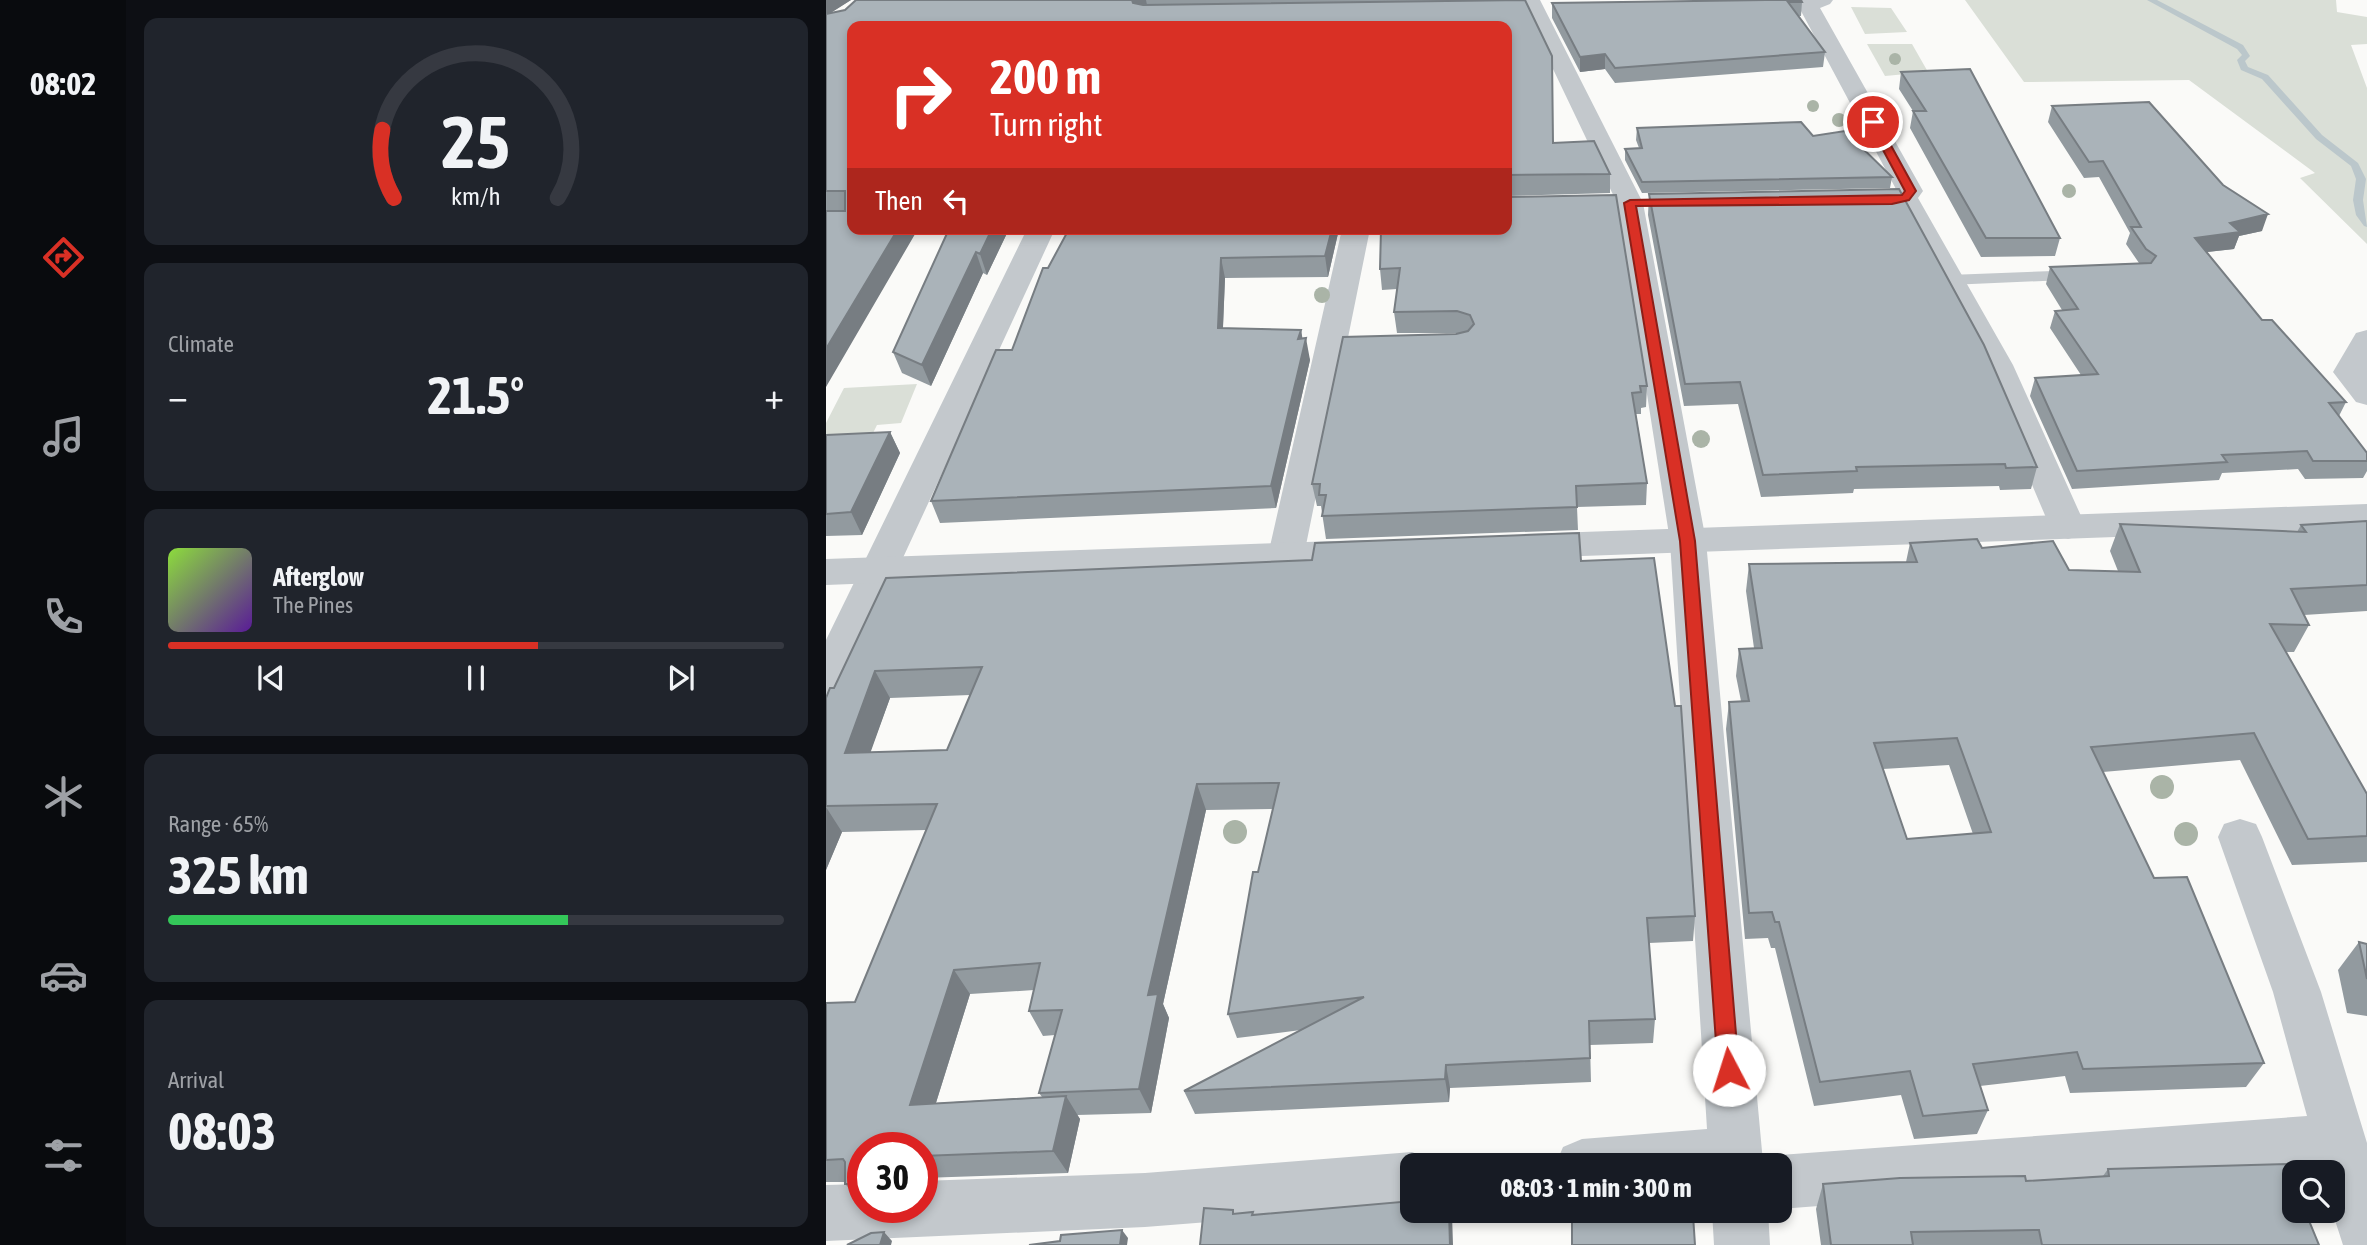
<!DOCTYPE html>
<html lang="en">
<head>
<meta charset="utf-8">
<style>
  :root { --surface:#171b24; --page:#20242c; --text:#f1f3f6; --muted:#9ea1a6; --line:#363941; --accent:#d93025 }
  body { margin:0; font-family:"Asap Condensed",sans-serif; background:var(--page); color:var(--text); height:100vh; display:flex; flex-direction:column; font-size:26px; white-space:nowrap }
  * { box-sizing:border-box; margin:0 }
  p { font-size:23px; color:var(--muted) }
  .icon { flex:none; width:38px; height:38px; fill:none; stroke:currentColor; stroke-width:2; stroke-linecap:round; stroke-linejoin:round }
  .map { position:relative; flex:1; overflow:hidden }
  .panel { display:flex; flex-direction:column; gap:18px; padding:18px; background:#0d0f14; width:700px }
  .panel>* { flex:none }
  .banner { position:absolute; left:21px; top:21px; width:665px; height:214px; border-radius:14px; box-shadow:0 4px 10px #0003; background:#d93025; color:#fff; overflow:hidden }
  .controls { position:absolute; left:1456px; top:1160px; display:grid; gap:14px }
  .controls a { display:grid; place-items:center; width:63px; height:63px; border-radius:14px; background:var(--surface); box-shadow:0 4px 10px #0003; font-size:35px }
  .speed { position:absolute; left:21px; top:1132px; display:flex; gap:14px; font-size:35px; font-weight:700; text-align:center }
  .speed>* { display:grid; place-content:center; width:91px; height:91px; border-radius:50%; background:var(--surface); box-shadow:0 4px 10px #0003; line-height:1 }
  .speed .limit { border:10px solid #d22; background:#fff; color:#111 }
  .pin { position:absolute; display:grid; place-items:center; width:60px; height:60px; color:#fff; margin:-30px; border:4px solid #fff; border-radius:50%; box-shadow:0 2px 7px #0007 }
  .me { position:absolute; width:77px; margin:-38px; rotate:355deg; stroke-linejoin:round; filter:drop-shadow(0 0 5px #0008) }
  .turn { display:flex; align-items:center; gap:24px; height:147px; padding:0 28px; font-size:32px }
  .turn .icon { width:91px; height:91px; stroke-width:2.5 }
  .turn b { display:block; font-size:49px; line-height:60px }
  .then { display:flex; align-items:center; height:66px; padding:0 28px; background:#0003; gap:14px; font-size:26px }
  .big { font-size:52px; font-weight:700; line-height:1.1 }
  .panel .widget { flex:1; display:flex; flex-direction:column; justify-content:center; gap:10px; min-width:0; padding:0 24px; border-radius:14px; background:var(--page) }
  .panel .dial { align-items:center; gap:0 }
  .dial svg { height:182px; overflow:visible; fill:none; stroke:var(--line); stroke-width:7; stroke-linecap:round; text-anchor:middle }
  .dial text { fill:var(--text); stroke:none }
  .song { display:flex; align-items:center; gap:21px }
  .cover { width:84px; height:84px; border-radius:10px; background:linear-gradient(135deg,hsl(90 70% 55%),hsl(270 70% 35%)) }
  .played { height:7px; border-radius:4px; background:linear-gradient(90deg,var(--accent) 60%,var(--line) 60%) }
  .keys { display:flex; justify-content:space-around; direction:ltr }
  .heat { display:flex; justify-content:space-between; align-items:center; font-size:38px; direction:ltr }
  .charge { height:10px; border-radius:5px; background:linear-gradient(90deg,#34c759 65%,var(--line) 0) }
  .trip { position:absolute; left:574px; top:1153px; width:392px; height:70px; border-radius:14px; background:var(--surface); box-shadow:0 4px 10px #0003; font-weight:700; line-height:70px; text-align:center }
  main { display:flex; flex:1; min-height:0 }
  .tab-bar { display:flex; flex-direction:column; width:126px; justify-content:space-around; align-items:center; background:#090b0e; color:var(--muted) }
  .tab-bar .icon { width:49px; height:49px }
  .tab-bar .current { color:var(--accent) }
  .tab-bar b { font-size:32px; color:var(--text) }
  .map>svg:first-child { display:block }
  .green { fill:#dadfd7 }
  .lines { fill:none; stroke-linecap:round; stroke-linejoin:round }
  .stream { fill:#bbc7cb; fill-rule:evenodd }
  .service { fill:#c3c8cc; fill-rule:evenodd }
  .minor { fill:#c3c8cc; fill-rule:evenodd }
  .tertiary { fill:#c3c8cc; fill-rule:evenodd }
  .tree { fill:#aab4a7 }
  .wall { fill:#929a9f; fill-rule:evenodd }
  .shaded-wall { fill:#777d82 }
  .building { fill:#aab3b9; stroke:#777d82; stroke-width:2; fill-rule:evenodd }
  .route { fill:#d93025; stroke:#8d1f18; stroke-width:2 }
</style>
</head>
<body>
<main>
<nav class="tab-bar">
<b>08:02</b>
<svg class="icon current" aria-label="directions" viewBox="0 0 24 24"><path d="M12 3l9 9-9 9-9-9zM9 14v-3h6M13 9l2 2-2 2"/></svg>
<svg class="icon" aria-label="music" viewBox="0 0 24 24"><path d="M9 18V5l10-2v13"/><circle cx="6" cy="18" r="3"/><circle cx="16" cy="16" r="3"/></svg>
<svg class="icon" aria-label="phone" viewBox="0 0 24 24"><path d="M5 4h4l2 5-3 2q2 4 5 5l2-3 5 2v4C11 20 4 13 5 4z"/></svg>
<svg class="icon" aria-label="climate" viewBox="0 0 24 24"><path d="M12 3v18M4 7l16 10M4 17L20 7"/></svg>
<svg class="icon" aria-label="car" viewBox="0 0 24 24"><path d="M5 17H2v-5l4-1 3-4h7l3 4 3 1v5h-3M9 17h6M6 11h13"/><circle cx="7" cy="17" r="2"/><circle cx="17" cy="17" r="2"/></svg>
<svg class="icon" aria-label="filters" viewBox="0 0 24 24"><path d="M4 7h16M4 17h16"/><circle cx="9" cy="7" r="2"/><circle cx="15" cy="17" r="2"/></svg>
</nav>
<section class="panel">
<div class="widget dial"><svg viewBox="0 0 100 80">
<path d="M14 69A42 42 0 1 1 86 69"/>
<path d="M14 69A42 42 0 0 1 9 39" stroke="#d93025"/>
<text x="50" y="56" font-size="32" font-weight="700">25</text>
<text x="50" y="72" font-size="11">km/h</text>
</svg></div>
<div class="widget"><p>Climate</p>
<div class="heat"><a>−</a><b class="big">21.5°</b><a>+</a></div>
</div>
<div class="widget">
<div class="song"><i class="cover"></i><div><b>Afterglow</b><p>The Pines</p></div></div>
<div class="played"></div>
<div class="keys"><svg class="icon" aria-label="previous" viewBox="0 0 24 24"><path d="M18 5L8 12l10 7zM5 5v14"/></svg><svg class="icon" aria-label="pause" viewBox="0 0 24 24"><path d="M8 5v14M16 5v14"/></svg><svg class="icon" aria-label="next" viewBox="0 0 24 24"><path d="M6 5l10 7-10 7zM19 5v14"/></svg></div>
</div>
<div class="widget"><p>Range · 65%</p><b class="big">325 km</b><div class="charge"></div></div>
<div class="widget"><p>Arrival</p><b class="big">08:03</b></div>
</section>
<div class="map">
<svg width="1541" height="1245" viewBox="0 0 1541 1245">
  <rect width="100%" height="100%" fill="#fafaf8"/>
  <path class="green" d="M1139,0H1510L1511,12L1541,17V44L1525,45L1541,88V244L1474,178L1489,173L1363,80L1198,82Z
    M1025,7L1065,8L1081,32L1039,34Z
    M1041,44H1086L1102,72L1059,76Z
    M91,384L75,423L51,425L46,435L0,438V423L18,388Z"/>
  <g class="lines">
    <path class="stream" d="M1321,0H1331L1417,45L1424,56L1419,61L1422,67L1442,75L1496,135L1532,163L1540,179L1537,200L1541,227L1538,226L1530,215L1527,200L1530,179L1525,166L1490,139L1436,79L1415,70L1411,60L1416,55L1411,49Z"/>
    <path class="service" d="M1255,270L1261,271L1264,275L1261,279L1123,285L1114,280L1123,275Z"/>
    <path class="minor" d="M694,0H714L817,203L880,541L937,1162L954,1155L1481,1116L1447,992L1392,837L1398,824L1414,819L1430,824L1436,837L1495,992L1541,1143V1245H1517L1506,1211L1507,1172H1496L1495,1167L954,1209V1166H729L737,1147L756,1139L881,1129L844,541L791,203Z
      M920,0H1007L1004,4L994,8L1097,191L1092,198L1187,365L1260,527L1255,535L1242,539L1229,535L1224,527L1155,365L1066,198L1071,191L975,11H925L918,9L915,5Z
      M201,229H229L20,681L14,691L0,696V640Z
      M516,229H544L478,555L473,564L460,567L447,564L442,555Z
      M1541,330V405L1530,402L1507,372L1530,333Z
      M586,1152L605,1160L608,1166H586V1206L319,1227L0,1241V1185L37,1184V1208H96V1181L319,1173Z
      M886,1211H942L944,1245H888Z"/>
    <path class="tertiary" d="M1541,504V528L700,558L687,555L682,546L687,537L700,534Z
      M539,540L552,543L557,552L552,561L539,564L0,585V559Z"/>
  </g>
  <g class="tree">
    <circle cx="1069" cy="59" r="6"/>
    <circle cx="987" cy="106" r="6"/>
    <circle cx="1013" cy="120" r="7"/>
    <circle cx="1243" cy="191" r="7"/>
    <circle cx="496" cy="295" r="8"/>
    <circle cx="875" cy="439" r="9"/>
    <circle cx="1336" cy="787" r="12"/>
    <circle cx="409" cy="832" r="12"/>
    <circle cx="1360" cy="834" r="12"/>
  </g>
  <path class="wall" d="M0,0H25L4,13L19,10L30,0H699L727,143L784,174V193L681,196V26H26V229L0,387Z
    M976,2L975,16H972L999,52L997,67L789,83L779,69L754,72L726,18V3Z
    M1075,72L1234,238L1229,256L1155,257L1084,128L1087,111L1073,89Z
    M1226,106L1436,231L1413,236L1408,249L1381,252L1436,320L1520,402L1513,416L1541,453V471L1537,478L1479,479L1472,469L1396,473L1393,480L1246,489L1204,396L1209,378L1255,375L1224,328L1229,311L1236,310L1220,284L1224,267L1313,263L1300,244L1304,233L1273,177L1258,178L1222,122Z
    M811,128L987,136L1066,177L1064,188L816,193L799,160V149L813,148L810,140Z
    M823,194L1211,467L1205,489L1174,490L1173,486L1028,489L1027,493L935,497L912,404L858,406L822,215Z
    M123,229H183L161,275L157,273L105,386L76,373L67,352Z
    M513,229L502,277L399,278L397,328L475,330L476,338L484,360L450,508L114,523L105,501L186,350L222,268Z
    M555,229L821,386L820,407L815,408V414H810L821,483L820,505L751,507L752,530L500,539L495,506H491L486,484L630,334L635,333H571L568,312L571,289L556,290L554,269Z
    M64,432L74,453L36,535L0,536V435Z
    M1541,521V611L1478,615L1483,625L1468,652H1460L1541,794V862L1466,865L1414,760L1277,772L1328,878L1438,1063L1420,1087L1244,1093L1239,1076L1154,1086L1162,1110L1151,1134L1088,1139L1075,1095L988,1106L949,948H945L942,938L919,939L900,729L903,702L915,701L910,676L913,649L928,648L920,591L923,564L1080,562L1084,543L1156,548L1243,570L1292,571L1284,551L1294,524L1471,532L1475,525ZM1123,765L1147,834L1081,839L1057,769Z
    M755,561L869,916L867,941L823,943L829,1019L827,1043L764,1045L765,1082L624,1088L623,1102L369,1114L358,1091L475,1030L411,1038L402,1014L447,809L380,810L337,1004L343,1018L325,1113L251,1115L254,1119L242,1173L96,1178V1148H37V1202L19,1184V1182H0V1003L29,1002L100,830L16,832L0,870V698L8,688L60,578ZM144,695L121,750L44,752L64,698ZM208,990L203,1011L217,1036L229,1035L213,1093L216,1097L110,1103L144,994Z
    M1533,942L1541,944V1016L1521,1013L1512,970Z
    M1282,1169L1493,1245H995L990,1209L997,1184L1200,1181L1277,1176Z"/>
  <path class="shaded-wall" d="M0,0H25L0,16Z
    M305,0H320L321,5L308,13Z
    M779,54V69L754,72V57Z
    M1442,214L1436,231L1413,236L1408,249L1363,254L1369,238L1404,223Z
    M72,229H92L0,387V349Z
    M166,229H183L161,275L154,254Z
    M506,229H513L502,277L499,256Z
    M150,252L157,273L105,386L96,365Z
    M395,258L399,278L396,349L392,328Z
    M475,330L478,347L480,338L484,360L450,508L445,486L472,339Z
    M64,432L74,453L36,535L25,512Z
    M49,671L64,698L35,779L19,753Z
    M371,784L380,810L337,1004L343,1018L325,1113L313,1089L322,995Z
    M0,807L16,832L0,870Z
    M128,970L144,994L102,1128L84,1105Z
    M620,1065L624,1088L623,1102L619,1079Z
    M240,1096L254,1119L242,1173L227,1151Z
    M623,1211H626V1214L627,1245H624Z
    M296,1230L302,1238L301,1245H294Z
    M58,1232L66,1241L65,1245H54Z"/>
  <path class="building" d="M30,0H306L307,3L317,5L699,0L726,56L727,143L768,141L784,174L681,175V26H26V229H72L0,349V211H19V191H0V14L19,10Z
    M940,0H975L976,2H962L999,52L789,68L779,54L754,57L726,3Z
    M1144,69L1234,238H1160L1087,111H1100L1075,72Z
    M1323,102L1397,185L1442,214L1404,223L1414,232L1369,238L1436,320H1446L1520,402L1503,403L1541,453V461H1487L1481,451L1396,455L1401,462L1251,471L1209,378L1272,374L1229,311L1252,309L1224,267L1325,263L1330,256L1320,249L1305,227H1315L1277,161L1263,162L1226,106Z
    M975,122L987,136L1019,131L1066,177L816,182L799,149L816,148L811,128Z
    M1073,189L1158,345L1211,467L1180,468L1179,464L1030,467L1031,471L937,475L914,382L859,384L823,194Z
    M790,195L821,386H814L815,392L806,393L821,483L750,486L751,507L496,516L500,495H493L494,484H486L517,337L630,334L642,331L648,324L644,315L631,311L568,312L574,268L554,269L555,229H681V197Z
    M123,229H166L154,254L150,252L96,365L67,352Z
    M243,229H506L499,256L395,258L392,328L475,330L472,339L480,338L445,486L105,501L170,350H186L217,268H222Z
    M64,432L25,512L0,514V435Z
    M1541,521V585L1465,589L1483,625L1444,624L1541,794V836L1482,839L1428,733L1265,747L1328,878L1361,877L1438,1063L1257,1069L1251,1052L1147,1064L1162,1110L1097,1116L1084,1071L994,1082L953,922H949L946,912L923,913L903,702L923,701L913,649L936,648L923,564L1091,562L1084,543L1151,539L1156,548L1227,541L1243,570L1314,572L1294,524L1480,532L1475,525ZM1131,738L1165,832L1081,839L1048,743Z
    M753,533L755,561L828,558L849,706H855L869,916L821,918L829,1019L763,1021L764,1058L620,1065L619,1079L358,1091L538,997L402,1014L427,872H432L453,783L371,784L322,995L332,994L313,1089L213,1093L236,1010L203,1011L214,963L128,970L84,1105L240,1096L227,1151L96,1156V1148H37V1184H19V1162L17,1159L0,1160V1003L29,1002L111,804L0,806V698L4,688H8L60,578L486,560L489,543ZM156,667L121,750L19,753L49,671Z
    M1533,942L1541,944V979Z
    M1461,1164L1468,1182V1211H1479L1493,1245H1216L1213,1230L1085,1232L1087,1245H1005L997,1184L1074,1178L1199,1176L1200,1181L1283,1176L1282,1169Z
    M586,1201V1211H623L624,1245H374L378,1208L407,1210V1214L427,1212L426,1215Z
    M867,1215L869,1245H746V1220Z
    M296,1230L294,1245H203L234,1241L235,1235Z
    M58,1232L54,1245H21L45,1233Z"/>
  <path class="route" d="M1043,120L1052,122L1090,191L1083,200L1066,204L810,206L869,541L913,1070L910,1077L903,1080L895,1077L892,1070L854,541L798,203L804,200L1076,195L1079,191L1042,122Z"/>
</svg>
<div class="controls">
<a><svg class="icon" aria-label="search" viewBox="0 0 24 24"><circle cx="10" cy="10" r="6"/><path d="M15 15l6 6"/></svg></a>
</div>
<div class="speed"><div class="limit">30</div></div>
<div class="pin" style="left:1047px;top:122px;background:#d93025"><svg class="icon" aria-label="arrive" viewBox="0 0 24 24"><path d="M6 21V4h12l-3 4 3 4H6"/></svg></div>
<svg class="me" style="left:903px;top:1070px" viewBox="-20 -20 40 40"><circle r="19" fill="#fff"/><path d="M0-13L10 11 0 6-10 11z" fill="#d93025"/></svg>
<div class="trip">08:03 · 1 min · 300 m</div>
<div class="banner">
<div class="turn"><svg class="icon" aria-label="right" viewBox="0 0 24 24"><path d="M7 20v-9h11M14 6l5 5-5 5"/></svg><div><b>200 m</b>Turn right</div></div>
<div class="then">Then<svg class="icon" aria-label="left" viewBox="0 0 24 24"><path d="M17 20v-9H6M10 6l-5 5 5 5"/></svg></div>
</div>
</div>
</main>
</body>
</html>
